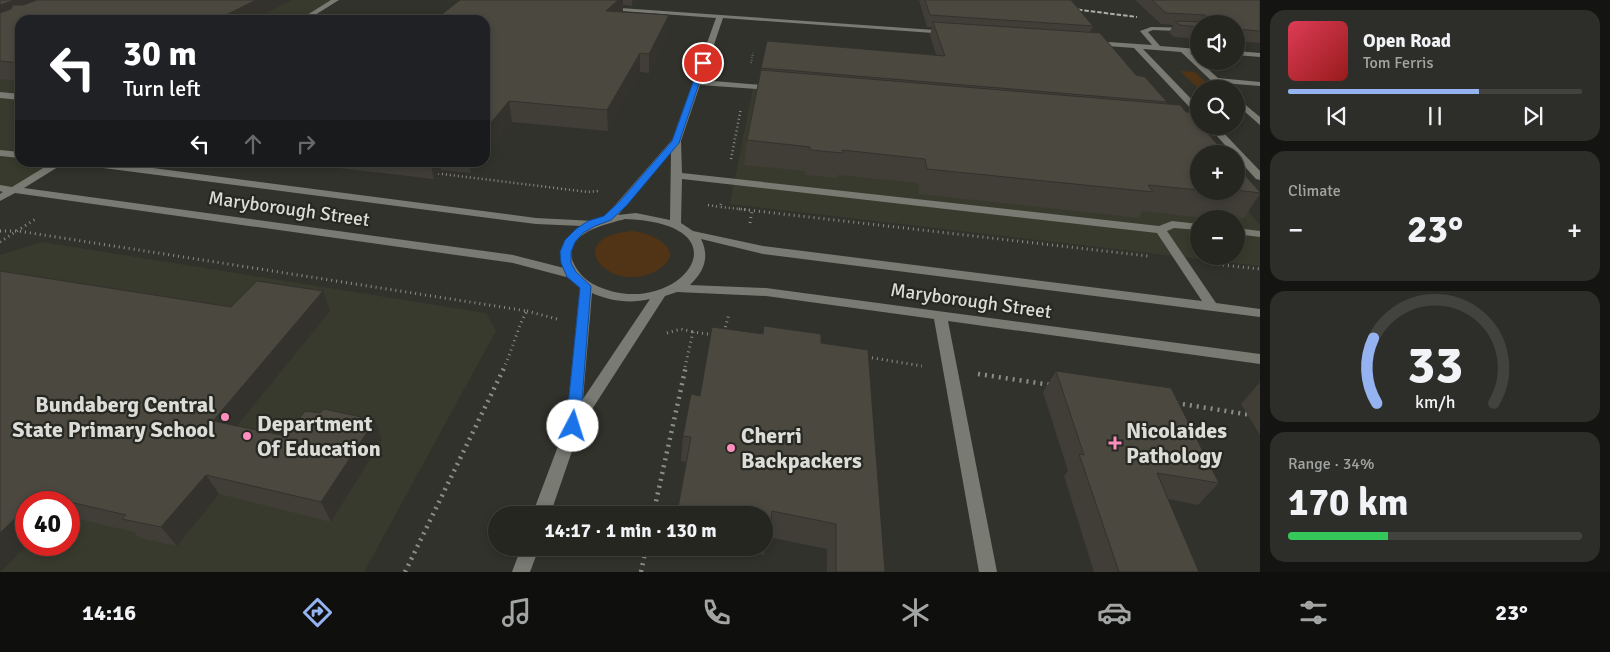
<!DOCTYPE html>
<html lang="en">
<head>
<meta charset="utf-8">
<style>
  :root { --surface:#252620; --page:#2d2e29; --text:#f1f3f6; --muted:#a3a5a5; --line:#42433e; --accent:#95b2f1 }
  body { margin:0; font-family:Signika,sans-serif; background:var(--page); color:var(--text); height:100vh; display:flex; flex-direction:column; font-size:19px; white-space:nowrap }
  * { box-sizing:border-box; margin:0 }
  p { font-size:16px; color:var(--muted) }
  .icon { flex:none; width:28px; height:28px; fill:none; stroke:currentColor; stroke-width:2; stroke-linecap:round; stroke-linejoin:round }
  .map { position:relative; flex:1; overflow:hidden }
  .side { display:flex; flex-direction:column; gap:10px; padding:10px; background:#141512; width:350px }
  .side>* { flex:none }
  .hud { position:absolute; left:15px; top:15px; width:475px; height:152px; border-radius:15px; box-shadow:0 2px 8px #0003,0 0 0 1px var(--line); background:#202124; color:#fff; overflow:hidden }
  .fabs { position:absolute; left:1190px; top:15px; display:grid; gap:10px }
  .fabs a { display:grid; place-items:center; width:55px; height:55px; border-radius:50%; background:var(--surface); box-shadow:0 2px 8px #0003,0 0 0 1px var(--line); font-size:25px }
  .speed { position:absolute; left:15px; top:491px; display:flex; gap:10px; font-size:25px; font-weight:700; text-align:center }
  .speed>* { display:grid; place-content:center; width:65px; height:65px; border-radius:50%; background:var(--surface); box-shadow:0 2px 8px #0003,0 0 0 1px var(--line); line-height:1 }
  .speed .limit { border:8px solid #d22; background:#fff; color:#111 }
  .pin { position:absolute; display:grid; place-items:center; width:42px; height:42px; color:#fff; margin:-21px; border:2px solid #fff; border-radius:50%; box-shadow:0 1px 5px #0007 }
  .me { position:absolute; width:55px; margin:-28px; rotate:5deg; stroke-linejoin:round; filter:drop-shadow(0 0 4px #0008) }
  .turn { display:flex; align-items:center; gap:18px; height:105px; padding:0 25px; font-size:22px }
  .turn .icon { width:65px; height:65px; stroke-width:2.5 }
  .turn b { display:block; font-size:35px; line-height:42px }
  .lanes { display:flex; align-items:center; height:48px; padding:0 25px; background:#0003; justify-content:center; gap:25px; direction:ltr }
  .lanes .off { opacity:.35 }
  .big { font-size:38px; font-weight:700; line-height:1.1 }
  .side .widget { flex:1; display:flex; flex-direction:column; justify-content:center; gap:8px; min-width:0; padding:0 18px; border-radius:15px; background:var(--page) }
  .side .dial { align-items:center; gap:0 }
  .dial svg { height:130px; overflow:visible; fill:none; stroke:var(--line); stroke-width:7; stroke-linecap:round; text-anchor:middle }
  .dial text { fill:var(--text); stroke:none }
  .song { display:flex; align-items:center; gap:15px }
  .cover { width:60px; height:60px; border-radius:8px; background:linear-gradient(135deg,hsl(350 70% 55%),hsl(0 70% 35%)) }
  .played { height:5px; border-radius:2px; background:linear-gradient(90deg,var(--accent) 65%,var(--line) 65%) }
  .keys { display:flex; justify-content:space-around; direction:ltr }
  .heat { display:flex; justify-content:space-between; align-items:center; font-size:28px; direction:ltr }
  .charge { height:8px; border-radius:4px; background:linear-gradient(90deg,#34c759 34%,var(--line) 0) }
  .trip { position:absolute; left:488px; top:506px; width:285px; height:50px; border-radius:25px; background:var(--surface); box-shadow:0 2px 8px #0003,0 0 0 1px var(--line); font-weight:700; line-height:50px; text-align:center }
  .dock { display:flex; height:80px; justify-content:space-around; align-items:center; background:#0f0f0d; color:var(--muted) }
  .dock .icon { width:35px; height:35px }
  .dock .selected { color:var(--accent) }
  .dock b { font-size:22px; color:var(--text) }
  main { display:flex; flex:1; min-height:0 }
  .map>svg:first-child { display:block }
  .built { fill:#383a2d; fill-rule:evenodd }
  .green { fill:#513416 }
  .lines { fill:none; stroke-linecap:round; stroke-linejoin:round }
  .path-far3 { stroke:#8c8d87; stroke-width:2; stroke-dasharray:0.5 2; stroke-linecap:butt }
  .path-far2 { stroke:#8c8d87; stroke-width:2.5; stroke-dasharray:1 3; stroke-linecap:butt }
  .path-far1 { stroke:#8c8d87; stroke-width:3; stroke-dasharray:1 4; stroke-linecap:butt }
  .path { stroke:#8c8d87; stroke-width:4.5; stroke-dasharray:2 5; stroke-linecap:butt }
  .minor { fill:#797a72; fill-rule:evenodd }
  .rail { stroke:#adaea8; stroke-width:2; stroke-dasharray:4.5 2; stroke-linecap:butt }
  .wall { fill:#403e37 }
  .shaded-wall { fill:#34322d }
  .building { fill:#4b4840; stroke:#34322d }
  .route { fill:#1a73e8; stroke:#114b97 }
  .poi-dot { fill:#fd8ebf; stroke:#272821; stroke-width:2 }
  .labels { text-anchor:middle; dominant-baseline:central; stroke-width:4.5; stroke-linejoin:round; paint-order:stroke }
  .street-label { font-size:19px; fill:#dcddd8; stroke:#272821 }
  .near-poi-label { font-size:22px; font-weight:bold; fill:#dcddd8; stroke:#272821; text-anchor:start }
</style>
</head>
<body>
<main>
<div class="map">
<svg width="1260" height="572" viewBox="0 0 1260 572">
  <rect width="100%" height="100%" fill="#31322b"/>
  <path class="built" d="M0,0H334L300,20H20V162L57,163L0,196Z
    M754,83L1168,120L1199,191H1231L1260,225V266L730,204ZM1199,219H1236V256H1199Z
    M42,242L486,313L496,331L364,572H0V255ZM26,502H69V545H26Z"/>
  <path class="green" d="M1180,71L1195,72L1212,89H1199Z
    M632,231C654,233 690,252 656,271C611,296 558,238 632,231Z"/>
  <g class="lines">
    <path class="path-far3" d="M751,63L753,53"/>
    <path class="path-far2" d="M731,159L741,108
      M434,173L588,192L599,191
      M721,204L720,207L750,210
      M708,205L720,207"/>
    <path class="path-far1" d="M739,209L1148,256
      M750,223L752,211
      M0,231H18L527,311C517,328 513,349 504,367
      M0,242L37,218
      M1213,264L1260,269
      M527,311L557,319
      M724,332L729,314
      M667,333L681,329L693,332
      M867,357L922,366
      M685,367L693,332L715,335"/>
    <path class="path" d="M978,374L1051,385
      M1176,403L1251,415
      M653,515L686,366
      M405,572L505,366
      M641,572L646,548"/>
    <path class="minor" d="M331,0H339L307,20H299Z
      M606,7L949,31V33L947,34L723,18L702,80L773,86L777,88L773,90L700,85L681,141L682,173L1159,226L1172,221L1199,224V230L1174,228L1167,231L1216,303L1260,309V317L763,254L701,239C710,257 704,272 690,285L766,288L1260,354V364L948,321L997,572H979L934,319L766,296L677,292L665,296L580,428L550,515H532L566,425L580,286L570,278L513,263L15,193L0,201V194L3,192L0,191V185L12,187L53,162H66L24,188L513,255L564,268C556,246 565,238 582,226L536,224L80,165L75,162H107L536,218L595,221L603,219L672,140L716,18L608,10L605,8ZM671,152L670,220L636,213L618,215ZM682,179L1157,233L1202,301L763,246L693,231L681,223ZM625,219C757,224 673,326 593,284C584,279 577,271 573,262C562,233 607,224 625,219ZM592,293C610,301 630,304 650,299L583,399Z
      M1151,27L1199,28V32L1153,30L1148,32L1160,46L1199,49V53H1190L1218,78L1260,82V86L1223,83L1229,89H1220L1181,52L1143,49L1199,107V115L1196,114L1134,48L1094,45L1090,43L1094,41L1152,45L1140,31Z
      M1236,51L1260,53V57L1236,55Z
      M0,92L20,94V100L0,98Z
      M1236,97L1260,117V125L1236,104Z
      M1208,126H1217L1260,171V180L1256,179L1236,157V154H1233Z
      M0,150L20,152V158L0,156Z
      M1236,228L1260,231V237L1236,234Z
      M521,548H539L530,572H512Z"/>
    <path class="rail" d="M1065,8L1137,17"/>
  </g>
  <path class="wall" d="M0,0H292L254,20H20V81L0,79Z
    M460,0H638L632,6L623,5V12L669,33L649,73L640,72L608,131L512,122L485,156V20H442L441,15Z
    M919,0H1071L1093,26L1090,32L1136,75L1167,102L1166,104L1199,154V191H1236V165L1260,192V194L1243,219L1206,215L1204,218L1142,211L1139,218L919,194L918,183L838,175L837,178L805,175V171L744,165L747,140L767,41L936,55L930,35L932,27H927Z
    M1135,0H1260V43L1236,41V24H1199V39L1174,37L1169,33L1173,25L1161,24Z
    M337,162H480L471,173L441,170L434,179L339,168Z
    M0,271L231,307L330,311L237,426L286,436L375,420L382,440L331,522L219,494L177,546L139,538L134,532L69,517V502H26V545H28L2,572H0Z
    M764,326L821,343L885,572H827V549L768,537L764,555L727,548H764V515H677L686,462L681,461L683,436L700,396L762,334Z
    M1056,371L1219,483L1198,505L1168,499L1199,572H1094L1064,476L1068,471L1043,392Z
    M1260,382V435L1241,404Z"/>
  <path class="shaded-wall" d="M15,0H52L0,25V5Z
    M256,0H292L254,20H216Z
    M618,0H623V13L606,11Z
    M632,0H638L632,6Z
    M669,15V33L649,73V54Z
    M640,53V72L608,131L607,110Z
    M509,101L512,122L485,156V130Z
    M430,162H439L441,170L434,179Z
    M469,162H480L471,173Z
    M323,291L330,311L225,441L213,421Z
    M375,420L382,440L331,522L321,502Z
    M206,475L219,494L177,546L161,527Z
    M40,495L47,502H31Z
    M26,508V545H28L1,572H0V533Z"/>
  <path class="building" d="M0,0H15L0,5Z
    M37,0H256L216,20H20V63L0,61V13L11,9L13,5H23Z
    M460,0H618L606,11L669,15L649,54L640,53L607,110L509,101L485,130V20H446L441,15Z
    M925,0H1071L1093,26L930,15Z
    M1152,0H1260V31L1236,29V24H1199V27L1180,25L1175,21L1205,22L1207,17L1205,15L1166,13Z
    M933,22L1100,33L1136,75L1145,77L1167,102L761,68L767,41L945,56Z
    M761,70L1180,105L1186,112H1189L1199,124V126H1201L1226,154H1199V190L1148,185L1153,192L927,169L925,159L842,150L843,153L810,150V147L747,140Z
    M1236,165L1260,192V193L1236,190Z
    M0,271L231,307L257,281L323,291L213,421L286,436L305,411L320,413L324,409L375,420L321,502L206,475L161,527L122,519L126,515L40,495L31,502H26V508L0,533Z
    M764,326L821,334V343L868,350L885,572H836V524L772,511L770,530L764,529V515H689L677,513L691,437L683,436L691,394L700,396L712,327L763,334Z
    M1056,371L1171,388L1219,483L1157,473L1199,572H1119L1079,454L1084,455Z"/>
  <path class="route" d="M703,61L706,63L679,143L627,205L611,220L595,226L583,233L575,242L571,252V263L576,272L591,286L580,426L578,430L573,432L568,430L566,426L580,288L567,277L561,263L560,252L565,240L576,229L588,221L604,216L620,201L672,141L700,63Z"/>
  <g class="poi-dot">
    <circle cx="225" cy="417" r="5"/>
    <circle cx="247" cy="436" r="5"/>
    <path d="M1112.5 435.5h5v5h5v5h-5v5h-5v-5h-5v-5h5z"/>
    <circle cx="731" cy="448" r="5"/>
  </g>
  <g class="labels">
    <g class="street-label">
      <text transform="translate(289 209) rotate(8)">Maryborough Street</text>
      <text transform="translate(971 301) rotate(8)">Maryborough Street</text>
    </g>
    <g class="near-poi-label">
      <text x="215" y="404" text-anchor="end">Bundaberg Central<tspan x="215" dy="25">State Primary School</tspan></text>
      <text x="257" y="423">Department<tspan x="257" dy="25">Of Education</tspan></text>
      <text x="1126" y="430">Nicolaides<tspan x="1126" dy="25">Pathology</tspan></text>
      <text x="741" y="435">Cherri<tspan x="741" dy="25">Backpackers</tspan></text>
    </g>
  </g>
</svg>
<div class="fabs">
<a><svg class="icon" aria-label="sound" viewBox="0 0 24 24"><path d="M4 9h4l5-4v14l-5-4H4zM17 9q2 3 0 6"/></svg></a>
<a><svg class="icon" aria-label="search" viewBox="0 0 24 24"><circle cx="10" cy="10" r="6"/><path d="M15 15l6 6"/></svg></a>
<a>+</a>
<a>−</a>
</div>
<div class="speed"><div class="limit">40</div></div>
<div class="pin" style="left:703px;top:63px;background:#d93025"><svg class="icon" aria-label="arrive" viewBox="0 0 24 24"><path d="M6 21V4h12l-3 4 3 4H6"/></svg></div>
<svg class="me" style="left:573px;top:426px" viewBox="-20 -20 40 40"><circle r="19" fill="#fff"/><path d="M0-13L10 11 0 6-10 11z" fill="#1a73e8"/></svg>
<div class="trip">14:17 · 1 min · 130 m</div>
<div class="hud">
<div class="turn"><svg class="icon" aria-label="left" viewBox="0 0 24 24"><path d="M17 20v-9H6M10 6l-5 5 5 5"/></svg><div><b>30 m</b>Turn left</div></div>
<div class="lanes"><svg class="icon" aria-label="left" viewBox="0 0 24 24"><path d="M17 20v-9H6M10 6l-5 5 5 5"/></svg><svg class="icon off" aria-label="ahead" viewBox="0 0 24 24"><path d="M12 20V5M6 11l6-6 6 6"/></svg><svg class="icon off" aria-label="right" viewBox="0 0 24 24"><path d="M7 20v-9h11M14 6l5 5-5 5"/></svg></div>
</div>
</div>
<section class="side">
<div class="widget">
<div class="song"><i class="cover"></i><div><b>Open Road</b><p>Tom Ferris</p></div></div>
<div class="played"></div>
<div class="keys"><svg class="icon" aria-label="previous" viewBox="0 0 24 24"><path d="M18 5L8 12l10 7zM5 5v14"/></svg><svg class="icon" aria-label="pause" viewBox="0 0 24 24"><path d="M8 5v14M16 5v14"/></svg><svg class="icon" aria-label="next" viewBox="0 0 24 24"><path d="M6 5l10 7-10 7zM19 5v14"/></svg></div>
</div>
<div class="widget"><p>Climate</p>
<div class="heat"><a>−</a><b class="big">23°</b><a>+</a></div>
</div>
<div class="widget dial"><svg viewBox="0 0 100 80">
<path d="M14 69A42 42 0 1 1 86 69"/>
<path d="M14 69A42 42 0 0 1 12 29" stroke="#95b2f1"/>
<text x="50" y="56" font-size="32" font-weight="700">33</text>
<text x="50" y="72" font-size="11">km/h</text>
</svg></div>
<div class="widget"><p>Range · 34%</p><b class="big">170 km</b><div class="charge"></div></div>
</section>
</main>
<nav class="dock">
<b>14:16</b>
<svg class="icon selected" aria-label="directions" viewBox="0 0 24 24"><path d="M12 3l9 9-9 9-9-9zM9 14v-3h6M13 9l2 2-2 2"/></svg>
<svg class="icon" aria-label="music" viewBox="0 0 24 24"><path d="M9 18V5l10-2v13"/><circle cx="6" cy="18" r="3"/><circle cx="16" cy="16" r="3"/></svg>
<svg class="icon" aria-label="phone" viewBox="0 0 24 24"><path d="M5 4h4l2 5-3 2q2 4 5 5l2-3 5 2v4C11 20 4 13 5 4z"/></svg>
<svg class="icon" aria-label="climate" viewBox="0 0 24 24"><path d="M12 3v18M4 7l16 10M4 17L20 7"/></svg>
<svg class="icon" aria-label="car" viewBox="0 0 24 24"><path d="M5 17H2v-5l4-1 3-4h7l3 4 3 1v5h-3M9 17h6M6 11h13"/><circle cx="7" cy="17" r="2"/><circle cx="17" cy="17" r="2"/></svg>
<svg class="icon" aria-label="filters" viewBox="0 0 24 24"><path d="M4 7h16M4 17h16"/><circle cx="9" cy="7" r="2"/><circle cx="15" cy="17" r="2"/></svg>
<b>23°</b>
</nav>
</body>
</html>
